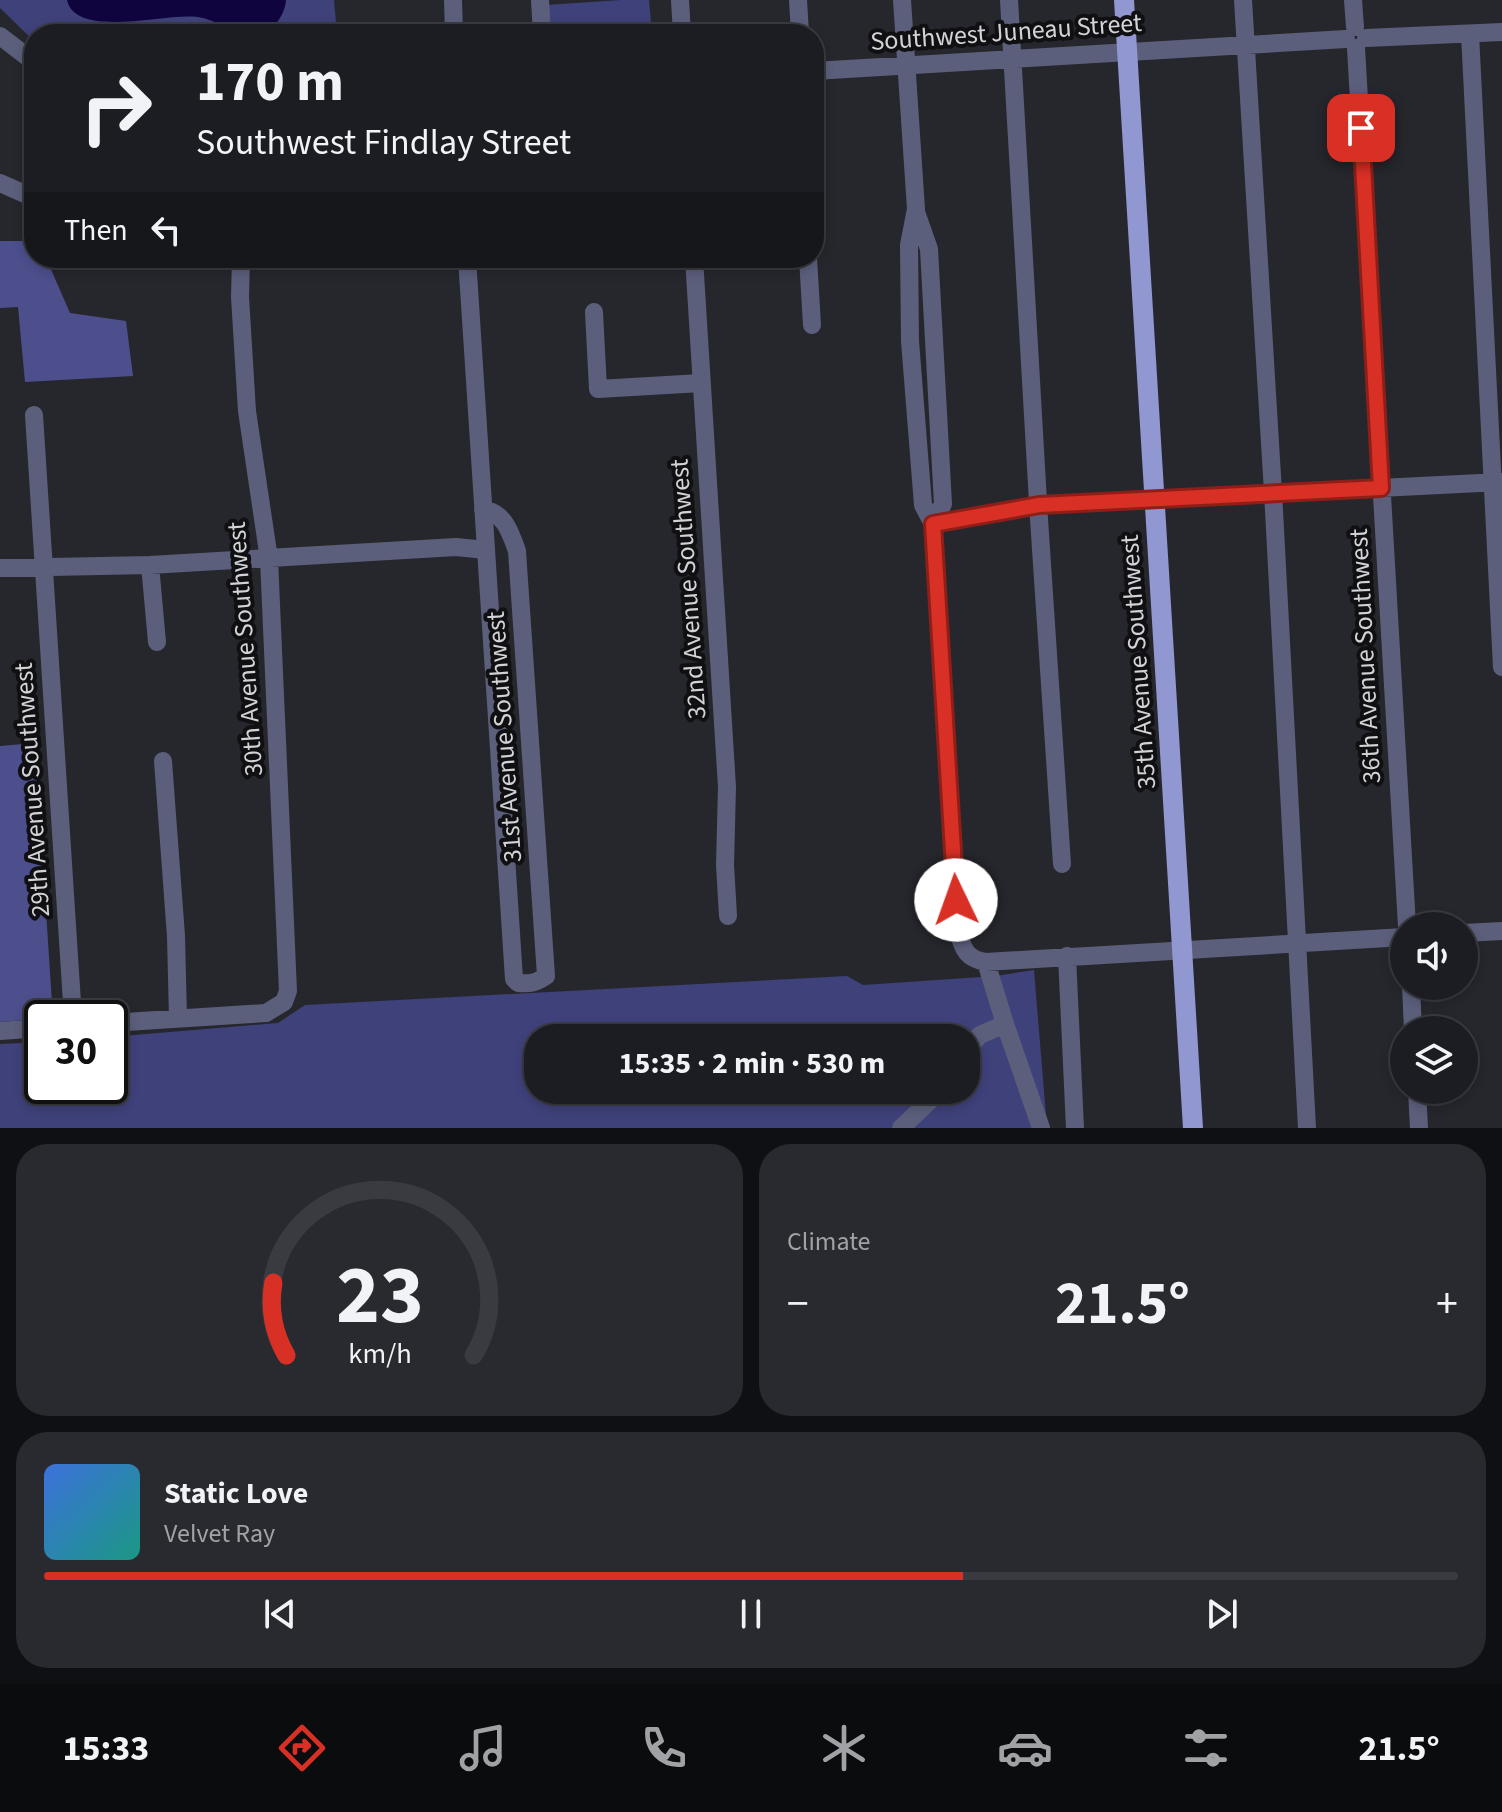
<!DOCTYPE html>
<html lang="en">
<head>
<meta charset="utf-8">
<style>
  :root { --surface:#1c1d22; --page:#292a2f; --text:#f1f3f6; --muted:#a0a2a5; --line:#3a3b40; --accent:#d93025 }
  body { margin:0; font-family:"Source Sans 3",sans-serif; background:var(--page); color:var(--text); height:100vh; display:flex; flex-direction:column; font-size:30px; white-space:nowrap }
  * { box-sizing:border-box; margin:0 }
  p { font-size:26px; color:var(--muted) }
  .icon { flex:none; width:44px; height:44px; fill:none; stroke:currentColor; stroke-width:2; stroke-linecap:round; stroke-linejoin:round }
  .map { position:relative; height:1128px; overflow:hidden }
  .drawer { display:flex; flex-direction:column; gap:16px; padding:16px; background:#0f1013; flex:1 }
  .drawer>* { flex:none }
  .hud { position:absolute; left:24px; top:24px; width:800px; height:244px; border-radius:32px; box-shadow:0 4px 12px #0003,0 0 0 2px var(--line); background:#1c1d22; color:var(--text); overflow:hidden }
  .buttons { position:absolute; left:1390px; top:912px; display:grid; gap:16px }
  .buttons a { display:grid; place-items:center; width:88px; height:88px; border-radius:50%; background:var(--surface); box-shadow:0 4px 12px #0003,0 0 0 2px var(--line); font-size:40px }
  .speed { position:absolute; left:24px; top:1000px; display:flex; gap:16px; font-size:40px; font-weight:700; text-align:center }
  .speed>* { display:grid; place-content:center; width:104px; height:104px; border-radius:50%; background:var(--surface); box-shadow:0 4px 12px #0003,0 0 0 2px var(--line); line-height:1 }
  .speed .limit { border:4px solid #111; border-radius:12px; background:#fff; color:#111 }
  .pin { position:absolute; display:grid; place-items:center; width:68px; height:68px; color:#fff; margin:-34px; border-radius:16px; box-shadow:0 4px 12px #0006 }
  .me { position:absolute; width:88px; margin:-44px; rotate:357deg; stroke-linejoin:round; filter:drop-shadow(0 0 6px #0008) }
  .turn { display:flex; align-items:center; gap:28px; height:168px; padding:0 40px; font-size:36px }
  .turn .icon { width:104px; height:104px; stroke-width:2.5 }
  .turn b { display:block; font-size:56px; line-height:68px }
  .then { display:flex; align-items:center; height:76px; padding:0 40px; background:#0003; gap:16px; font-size:30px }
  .big { font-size:60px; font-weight:700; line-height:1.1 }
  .drawer .tile { flex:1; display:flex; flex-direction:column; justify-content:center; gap:12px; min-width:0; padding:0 28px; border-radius:32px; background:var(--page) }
  .drawer .dial { align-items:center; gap:0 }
  .dial svg { height:208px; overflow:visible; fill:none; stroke:var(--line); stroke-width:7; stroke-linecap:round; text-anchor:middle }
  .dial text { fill:var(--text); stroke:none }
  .song { display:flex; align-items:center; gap:24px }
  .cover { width:96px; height:96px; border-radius:12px; background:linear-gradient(135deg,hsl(220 70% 55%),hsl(170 70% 35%)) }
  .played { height:8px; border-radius:4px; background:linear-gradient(90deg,var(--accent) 65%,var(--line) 65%) }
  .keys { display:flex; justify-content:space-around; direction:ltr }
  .heat { display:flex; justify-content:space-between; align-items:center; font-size:44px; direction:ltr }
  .drawer .tiles { flex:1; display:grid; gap:16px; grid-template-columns:1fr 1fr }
  .tile:last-child { grid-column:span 2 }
  .trip { position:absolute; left:524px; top:1024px; width:456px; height:80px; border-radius:32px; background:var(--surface); box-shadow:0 4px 12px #0003,0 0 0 2px var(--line); font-weight:700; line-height:80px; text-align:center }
  .tab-bar { display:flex; height:128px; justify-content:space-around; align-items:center; background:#0b0c0e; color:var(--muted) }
  .tab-bar .icon { width:56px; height:56px }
  .tab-bar .active { color:var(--accent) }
  .tab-bar b { font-size:36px; color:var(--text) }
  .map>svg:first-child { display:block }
  .green { fill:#3f417a; fill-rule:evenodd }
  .forest { fill:#4d4f8d }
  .water { fill:#0f043d }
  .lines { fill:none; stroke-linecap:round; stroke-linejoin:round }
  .minor { stroke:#5c5f7b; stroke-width:18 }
  .major { stroke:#9197d0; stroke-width:20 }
  .route-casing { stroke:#8d1f18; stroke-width:20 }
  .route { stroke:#d93025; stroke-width:14 }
  .labels { text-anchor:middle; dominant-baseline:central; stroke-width:8; stroke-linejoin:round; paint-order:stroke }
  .street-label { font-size:26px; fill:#d2d3d7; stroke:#101013 }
</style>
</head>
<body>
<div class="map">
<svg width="1502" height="1128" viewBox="0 0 1502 1128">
  <rect width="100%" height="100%" fill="#26272d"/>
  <path class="green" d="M0,0H334L337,34H34V41L0,8Z
    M621,0H649L652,34H547L546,5Z
    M1034,970L1047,1128H0V1044L42,1042V1086H110V1037L278,1023L305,1005L847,976L863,985L996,976ZM538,1038H966V1090H538Z"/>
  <path class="forest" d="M0,241H34V258H46L70,313L126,321L133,376L25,382L18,307L0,308Z
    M35,743L53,1018L0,1022V746Z"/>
  <path class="water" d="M67,0H286C285,15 273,33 256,34C235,35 218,20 198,17C167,12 76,40 67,0Z"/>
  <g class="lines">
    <path class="minor" d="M453,0L454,34
      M540,0L542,34
      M680,0L682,34
      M798,0L800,34
      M902,0L916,209L909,245L910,341L923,505L933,524L958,931C963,950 967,959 986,962L1404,937
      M1009,0L1039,519L1062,864
      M1243,0L1273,492L1307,1128
      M1353,0L1355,27
      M1470,34L1502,667
      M0,36L34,62
      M1366,38L1502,32
      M1356,48L1407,926
      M814,71L1346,39
      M0,183L34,198
      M916,212L929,249L943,504L933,524
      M467,258L514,979L518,983C530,984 536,983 546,976L517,551C511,534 504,511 483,510
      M694,258L727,787L725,865L728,916
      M808,258L812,325
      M594,312L598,389L701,383
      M34,415L73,1018
      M933,524L1039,505L1500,482
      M150,565L157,642
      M0,568L150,565L456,547L486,550
      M163,761L176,936L178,1018
      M1464,933L1502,931
      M1067,956L1075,1128
      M986,962L1005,1024
      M1411,986L1413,1030
      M110,1023L266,1013L284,1002L288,991L269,559L247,411L240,297L241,258
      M0,1031L42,1028
      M966,1050L980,1035L1005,1024L1041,1128
      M1417,1090L1419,1128
      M901,1128L941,1090"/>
    <path class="major" d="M1124,0L1193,1128"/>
  </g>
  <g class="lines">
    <defs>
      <path id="route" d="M956,900L933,524L1039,505L1381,488L1361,128"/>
    </defs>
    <use href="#route" class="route-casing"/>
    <use href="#route" class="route"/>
  </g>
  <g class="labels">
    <g class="street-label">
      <text transform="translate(1006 32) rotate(-4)">Southwest Juneau Street</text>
      <text transform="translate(688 589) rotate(-94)">32nd Avenue Southwest</text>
      <text transform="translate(245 649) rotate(-94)">30th Avenue Southwest</text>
      <text transform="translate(1365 656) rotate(-93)">36th Avenue Southwest</text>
      <text transform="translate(1138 662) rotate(-94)">35th Avenue Southwest</text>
      <text transform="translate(504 737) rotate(-94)">31st Avenue Southwest</text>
      <text transform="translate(32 790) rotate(-94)">29th Avenue Southwest</text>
    </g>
  </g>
</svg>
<div class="buttons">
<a><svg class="icon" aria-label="sound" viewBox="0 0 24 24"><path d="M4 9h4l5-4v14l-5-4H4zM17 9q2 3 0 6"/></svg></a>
<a><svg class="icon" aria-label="layers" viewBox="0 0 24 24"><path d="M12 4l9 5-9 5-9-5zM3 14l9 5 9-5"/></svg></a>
</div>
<div class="speed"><div class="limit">30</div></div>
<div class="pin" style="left:1361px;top:128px;background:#d93025"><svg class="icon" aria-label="arrive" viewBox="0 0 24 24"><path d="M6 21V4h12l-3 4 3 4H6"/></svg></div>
<svg class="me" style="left:956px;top:900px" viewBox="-20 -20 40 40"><circle r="19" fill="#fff"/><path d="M0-13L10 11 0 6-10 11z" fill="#d93025"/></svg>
<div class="trip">15:35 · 2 min · 530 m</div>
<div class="hud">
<div class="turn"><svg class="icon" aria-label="right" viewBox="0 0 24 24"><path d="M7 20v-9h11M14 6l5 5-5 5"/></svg><div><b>170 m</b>Southwest Findlay Street</div></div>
<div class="then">Then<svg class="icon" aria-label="left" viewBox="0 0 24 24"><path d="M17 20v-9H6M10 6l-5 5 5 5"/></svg></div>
</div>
</div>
<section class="drawer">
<div class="tiles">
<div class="tile dial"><svg viewBox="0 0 100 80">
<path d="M14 69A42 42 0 1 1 86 69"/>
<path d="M14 69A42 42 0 0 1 9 41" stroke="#d93025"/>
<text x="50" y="56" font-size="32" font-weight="700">23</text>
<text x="50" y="72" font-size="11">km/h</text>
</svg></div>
<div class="tile"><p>Climate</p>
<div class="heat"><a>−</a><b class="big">21.5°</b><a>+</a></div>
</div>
<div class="tile">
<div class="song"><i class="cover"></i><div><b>Static Love</b><p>Velvet Ray</p></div></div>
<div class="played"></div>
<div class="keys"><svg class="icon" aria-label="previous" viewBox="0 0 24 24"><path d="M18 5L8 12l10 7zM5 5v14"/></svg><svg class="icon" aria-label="pause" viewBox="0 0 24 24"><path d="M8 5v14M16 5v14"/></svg><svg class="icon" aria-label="next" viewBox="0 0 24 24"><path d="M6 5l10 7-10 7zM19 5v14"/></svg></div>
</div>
</div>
</section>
<nav class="tab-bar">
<b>15:33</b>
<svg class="icon active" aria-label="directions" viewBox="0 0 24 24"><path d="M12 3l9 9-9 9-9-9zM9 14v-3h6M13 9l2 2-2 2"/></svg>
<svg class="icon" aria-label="music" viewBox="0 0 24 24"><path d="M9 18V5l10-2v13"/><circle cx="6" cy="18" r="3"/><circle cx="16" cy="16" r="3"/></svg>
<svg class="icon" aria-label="phone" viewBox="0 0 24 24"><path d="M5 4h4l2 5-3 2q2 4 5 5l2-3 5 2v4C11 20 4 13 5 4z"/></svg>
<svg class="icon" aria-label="climate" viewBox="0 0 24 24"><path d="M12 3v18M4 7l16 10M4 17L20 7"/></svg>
<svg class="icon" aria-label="car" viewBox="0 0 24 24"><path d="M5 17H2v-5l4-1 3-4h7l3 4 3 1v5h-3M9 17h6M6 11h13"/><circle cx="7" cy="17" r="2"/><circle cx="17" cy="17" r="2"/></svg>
<svg class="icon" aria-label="filters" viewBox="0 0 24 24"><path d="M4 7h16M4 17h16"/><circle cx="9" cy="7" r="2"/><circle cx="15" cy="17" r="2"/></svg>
<b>21.5°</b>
</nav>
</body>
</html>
